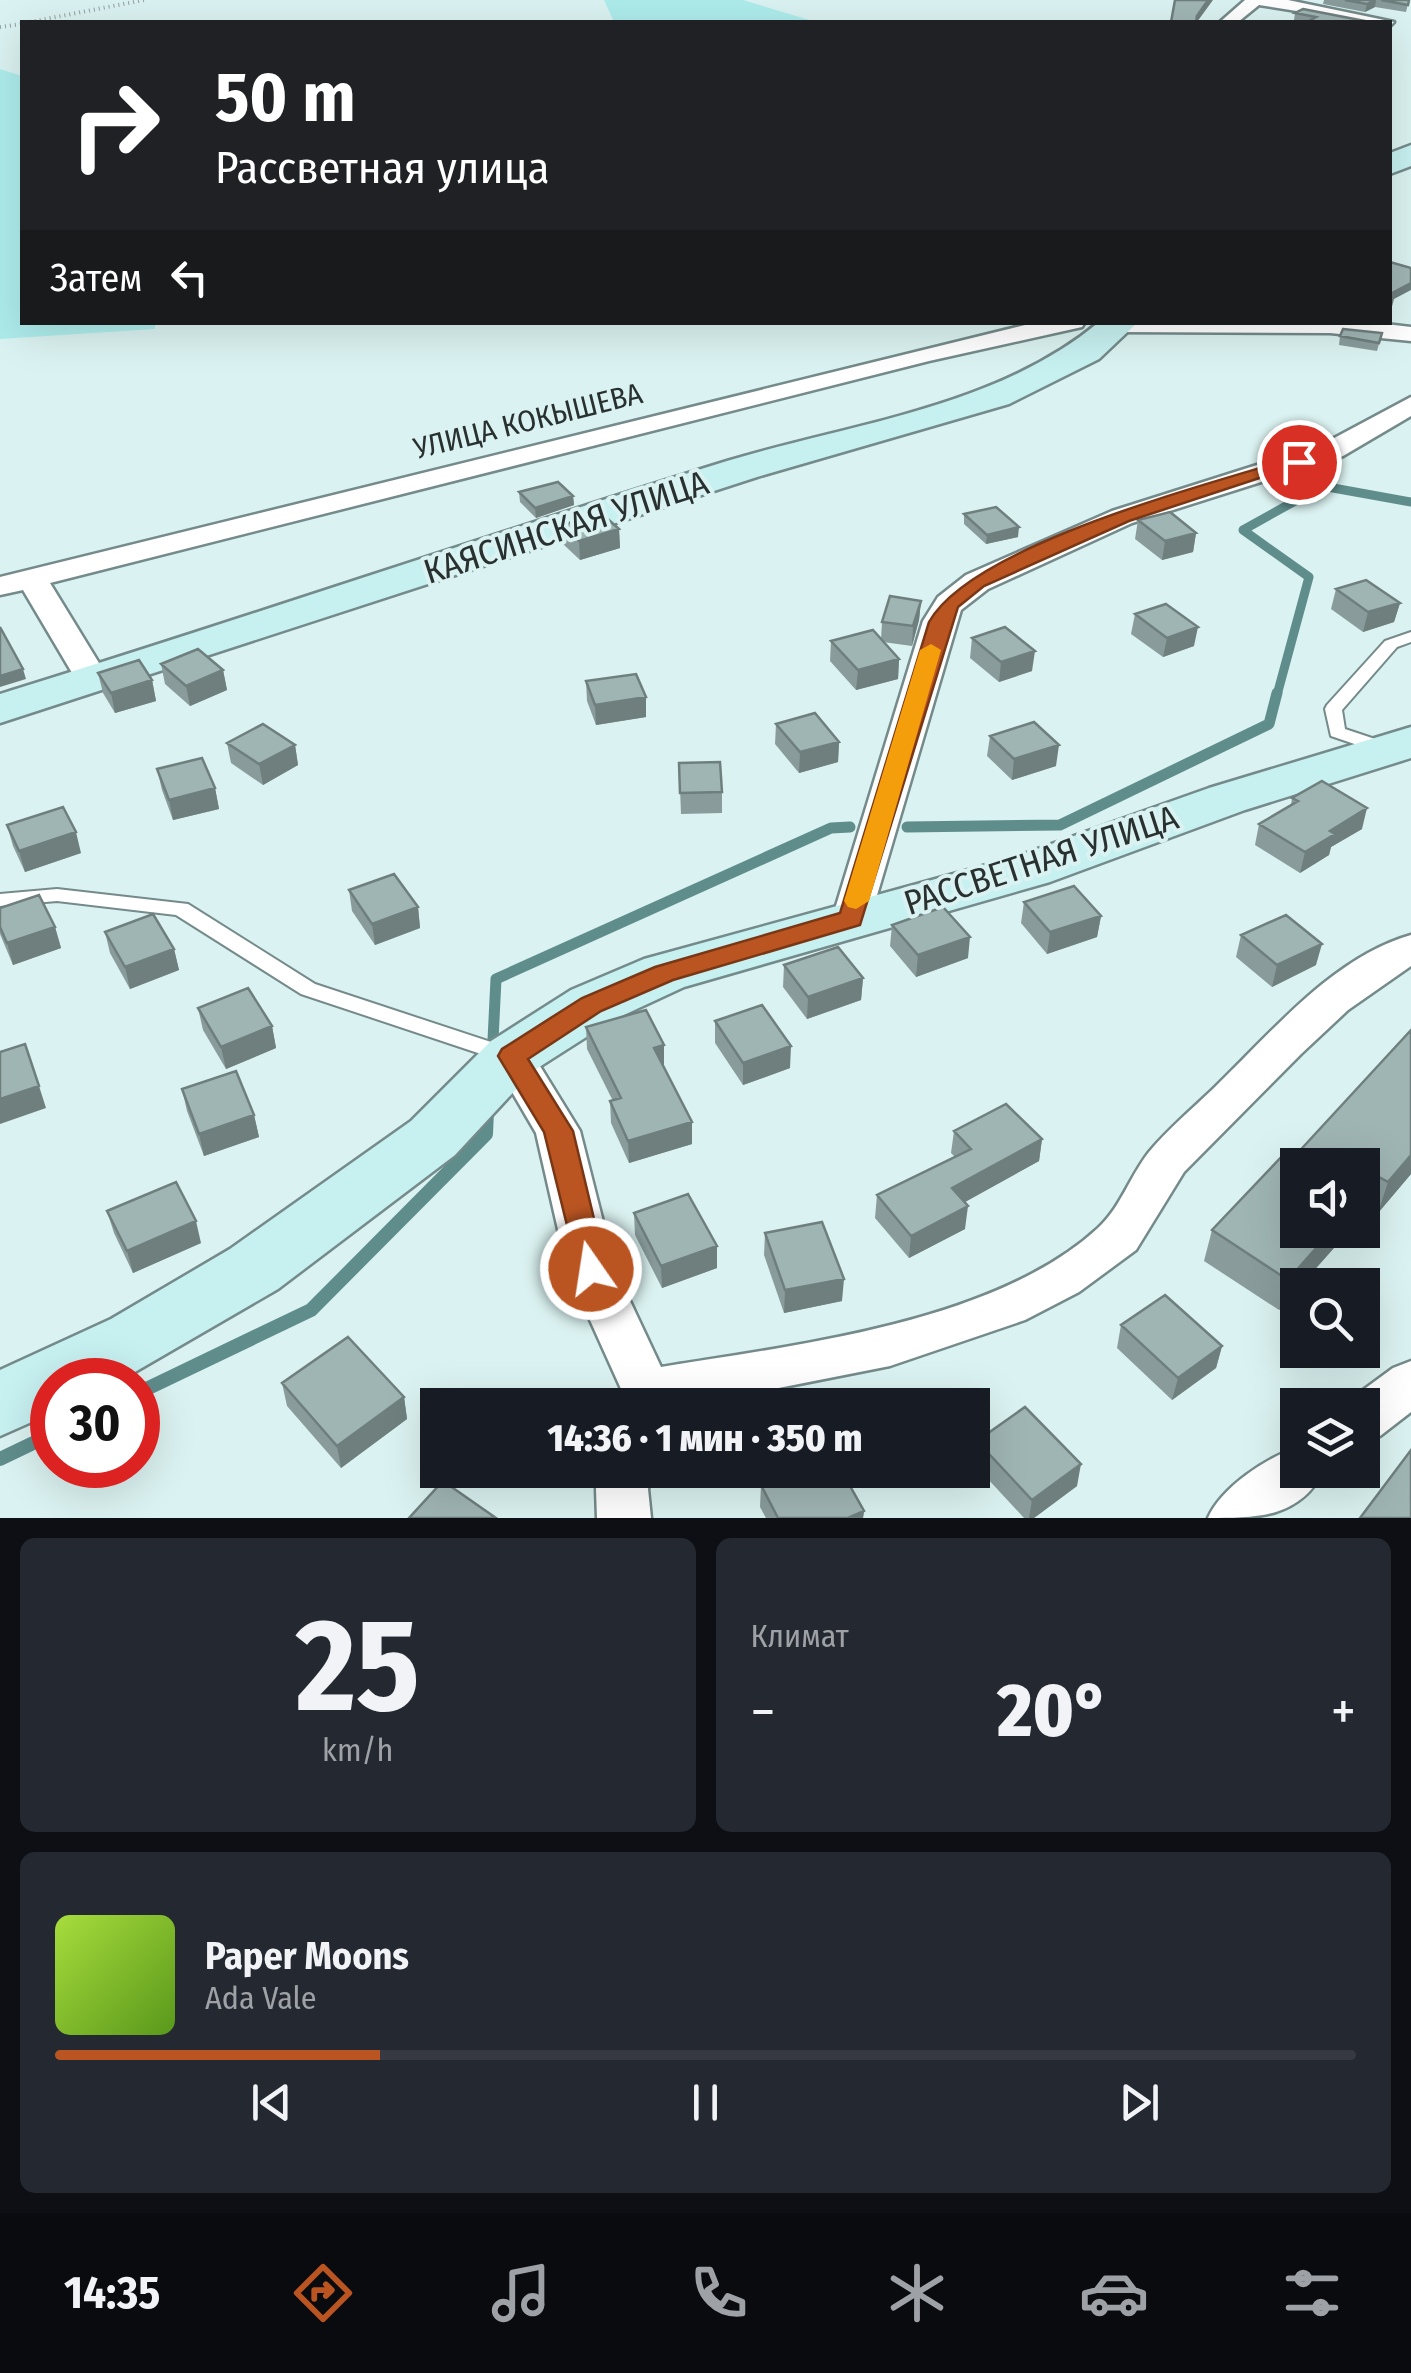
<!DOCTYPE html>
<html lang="ru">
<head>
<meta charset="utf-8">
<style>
  :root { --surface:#171b24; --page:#242831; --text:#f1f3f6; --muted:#9ea1a6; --line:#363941; --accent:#ba5522 }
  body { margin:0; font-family:"Fira Sans Condensed",sans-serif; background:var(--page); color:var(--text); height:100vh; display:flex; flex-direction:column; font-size:38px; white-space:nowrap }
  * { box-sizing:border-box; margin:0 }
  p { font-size:32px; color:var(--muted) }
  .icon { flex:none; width:55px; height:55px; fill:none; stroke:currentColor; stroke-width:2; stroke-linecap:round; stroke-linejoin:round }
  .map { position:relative; height:1518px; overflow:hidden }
  .drawer { display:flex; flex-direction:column; gap:20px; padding:20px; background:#0d0f14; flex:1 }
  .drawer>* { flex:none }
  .banner { position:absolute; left:20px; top:20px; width:1372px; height:305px; border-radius:0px; box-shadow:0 10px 40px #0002; background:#202124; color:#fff; overflow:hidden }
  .buttons { position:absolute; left:1280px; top:1148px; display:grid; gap:20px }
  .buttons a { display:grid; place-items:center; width:100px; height:100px; border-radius:0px; background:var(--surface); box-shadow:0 10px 40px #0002; font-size:50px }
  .speed { position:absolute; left:30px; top:1358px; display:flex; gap:20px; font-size:50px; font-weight:700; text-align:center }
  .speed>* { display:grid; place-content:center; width:130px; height:130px; border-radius:50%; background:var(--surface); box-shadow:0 10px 40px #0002; line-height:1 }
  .speed .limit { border:15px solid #d22; background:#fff; color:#111 }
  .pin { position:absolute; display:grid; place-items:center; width:85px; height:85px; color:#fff; margin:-42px; border:5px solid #fff; border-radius:50%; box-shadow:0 2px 10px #0007 }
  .me { position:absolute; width:110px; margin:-55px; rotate:347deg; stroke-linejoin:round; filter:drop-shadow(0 0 8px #0008) }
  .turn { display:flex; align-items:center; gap:35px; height:210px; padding:0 30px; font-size:45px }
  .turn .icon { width:130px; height:130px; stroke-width:2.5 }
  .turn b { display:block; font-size:70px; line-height:85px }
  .then { display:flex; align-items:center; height:95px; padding:0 30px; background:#0003; gap:20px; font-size:38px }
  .big { font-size:75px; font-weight:800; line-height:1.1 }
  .drawer .widget { flex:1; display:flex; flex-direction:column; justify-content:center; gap:15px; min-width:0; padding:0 35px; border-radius:15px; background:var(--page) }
  .drawer .dial { align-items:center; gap:0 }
  .dial b { font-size:130px; line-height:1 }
  .song { display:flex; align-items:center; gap:30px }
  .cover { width:120px; height:120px; border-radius:15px; background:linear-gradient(135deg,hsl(80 70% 55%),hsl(90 70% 35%)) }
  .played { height:10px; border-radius:5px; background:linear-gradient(90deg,var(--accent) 25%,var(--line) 25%) }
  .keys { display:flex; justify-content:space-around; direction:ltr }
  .heat { display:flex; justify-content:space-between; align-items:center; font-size:55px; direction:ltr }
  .drawer .tiles { flex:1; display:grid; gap:20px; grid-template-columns:1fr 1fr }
  .widget:last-child { grid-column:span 2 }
  .trip { position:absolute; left:420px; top:1388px; width:570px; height:100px; border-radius:0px; background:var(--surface); box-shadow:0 10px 40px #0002; font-weight:800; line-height:100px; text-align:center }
  .dock { display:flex; height:160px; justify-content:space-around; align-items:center; background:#090b0e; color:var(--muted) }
  .dock .icon { width:70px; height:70px }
  .dock .current { color:var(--accent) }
  .dock b { font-size:45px; color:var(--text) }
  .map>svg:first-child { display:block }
  .green { fill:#adeceb }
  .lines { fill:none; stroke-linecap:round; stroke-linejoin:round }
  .stream-far2 { stroke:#5f8d8c; stroke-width:9 }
  .stream-far1 { stroke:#5f8d8c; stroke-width:11 }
  .stream { stroke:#5f8d8c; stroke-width:14 }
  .lane-casing { stroke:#758a8a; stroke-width:4 }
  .street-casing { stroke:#758a8a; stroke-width:5 }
  .secondary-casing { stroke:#758a8a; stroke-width:5 }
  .path { stroke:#91a3a2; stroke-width:4; stroke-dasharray:1 4; stroke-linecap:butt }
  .lane { fill:#fff; fill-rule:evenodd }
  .street { fill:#fff; fill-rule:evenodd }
  .secondary { fill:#c7f0f0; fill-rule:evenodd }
  .wall { fill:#899c9b }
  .shaded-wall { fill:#6f7f7e }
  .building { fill:#9fb5b4; stroke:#6f7f7e; stroke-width:2.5 }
  .route { fill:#ba5522; stroke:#793716; stroke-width:2.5 }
  .slow { fill:#f59e0b }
  .labels { text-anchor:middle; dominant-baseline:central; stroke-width:8; stroke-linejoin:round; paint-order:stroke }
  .far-street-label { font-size:30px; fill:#283130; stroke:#daf2f1 }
  .street-label { font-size:35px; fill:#283130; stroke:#daf2f1 }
</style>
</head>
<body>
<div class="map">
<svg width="1411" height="1518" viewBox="0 0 1411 1518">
  <rect width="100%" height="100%" fill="#daf2f1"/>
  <path class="green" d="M604,0H743L816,22H614Z
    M0,69L22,76V322H155V329L0,339Z"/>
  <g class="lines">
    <path class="stream-far2" d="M1277,695L1309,577L1243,530L1322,486L1411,502"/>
    <path class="stream-far1" d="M907,827L1060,825L1269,724L1277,693
      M493,1040L496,979L831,828L850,827"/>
    <path class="stream" d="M138,1393L311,1310L486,1134L487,1111
      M0,1459L52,1434"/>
    <defs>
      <path id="lane" d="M1411,632V642L1397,647L1342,710L1345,729L1390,744L1393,748L1390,752H1378L1331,736L1325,709L1327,705L1385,641Z
        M57,889L188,904L315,984L512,1049L516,1054L512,1059L505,1062L301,994L176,915L57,901L0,906V894Z"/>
      <path id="street" d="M1245,0H1288L1394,22L1390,26L1259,5L1238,22H1220Z
        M1037,322H1085L1082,327L929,361L50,583L110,681L105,688H81L23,590L0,595V577Z
        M1108,322H1369L1411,327V341L1330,333L1118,332L1109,330Z
        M1411,397V416L1343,456L1132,523L988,589L961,610L870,919L865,928L851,932L837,928L832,919L923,621L938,597L966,575L1112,511L1323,444Z
        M1411,935V966L1348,1010L1301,1054L1184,1172L1136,1250L1079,1292L1025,1320L890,1366L693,1405H619L622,1391L567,1269L536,1133L491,1056L497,1045L512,1041L527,1045L580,1131L615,1269L661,1367C795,1345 995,1323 1098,1228C1121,1207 1130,1176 1149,1152C1168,1129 1192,1109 1214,1088C1270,1034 1333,957 1411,935Z
        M1411,1361V1412L1380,1436L1362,1442V1405L1344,1404L1393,1368Z
        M1298,1447V1470H1324C1300,1518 1258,1518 1208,1518C1222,1487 1266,1458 1298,1447Z
        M601,1470H653L648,1489L651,1518H597L596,1489Z"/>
      <path id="secondary" d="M1411,145V166L1390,174V153Z
        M1099,322H1138L1099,359L1009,404L757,477L0,723V694C243,619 484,536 727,461C852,423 996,408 1099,322Z
        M1411,727V758L1245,810L1050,882L684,987L613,1020L533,1071L455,1155L278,1289L121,1380H52V1413L0,1436V1370L111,1319L230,1249L411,1121L491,1041L571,990L644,959L1012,858L1209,788Z"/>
    </defs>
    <use href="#lane" class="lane-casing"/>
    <use href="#street" class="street-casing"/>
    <use href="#secondary" class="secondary-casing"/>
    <path class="path" d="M30,22L144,0
      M0,27L22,24"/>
    <use href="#lane" class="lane"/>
    <use href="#street" class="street"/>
    <use href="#secondary" class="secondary"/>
  </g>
  <path class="wall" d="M1324,0H1409L1406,12L1375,7L1365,12L1323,4Z
    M1295,13L1370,22H1307L1294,20Z
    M1382,333L1377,351L1339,345L1340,336Z
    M519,492L573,496L574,505L536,518L520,502Z
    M964,514L1018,537L986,544L964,524Z
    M1138,520L1196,533L1193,552L1162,560L1135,539Z
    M562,525L619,529L620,548L580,560L563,544Z
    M1336,589L1400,603L1394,622L1363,632L1331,609Z
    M921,601L919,620L912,646L883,642L899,659L898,679L856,690L830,661L831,641L881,639L882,622Z
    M1135,614L1194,646L1163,657L1131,634Z
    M972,638L1032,671L999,682L970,658Z
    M161,664L223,670L227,690L190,706L165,684Z
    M98,673L152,680L156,701L115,713L103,693Z
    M586,681L646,717L596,725L587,701Z
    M776,724L839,742L838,762L799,773L775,744Z
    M990,736L1056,766L1012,780L987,756Z
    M227,743L295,745L298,765L263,785L231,763Z
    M679,763L722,792V813L681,814Z
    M157,769L215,788L219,809L173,820L162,790Z
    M1292,798L1362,829L1331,847L1329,855L1300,873L1255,845L1259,824L1291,805Z
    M7,825L81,853L25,872L13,846Z
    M349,890L418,907L420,928L375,945L352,911Z
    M1024,902L1101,916L1097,937L1047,954L1021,923Z
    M0,908L55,927L61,948L13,965L0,934Z
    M892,925L968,958L916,977L890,946Z
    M105,932L174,949L179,970L130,989L110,953Z
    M1241,935L1316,965L1272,987L1236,957Z
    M784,965L863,978L861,1000L807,1019L783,987Z
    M198,1008L272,1026L276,1048L226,1069L203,1030Z
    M715,1021L790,1068L743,1085L715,1043Z
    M586,1027L664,1045V1067L692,1144L629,1163L611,1123L610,1101H613L587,1049Z
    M182,1089L254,1115L259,1137L204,1156L187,1111Z
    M954,1131L1042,1139L1039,1161L964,1202L965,1229L909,1258L875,1218L877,1195L955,1157L951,1153Z
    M1293,1158L1411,1174L1378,1213L1369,1208L1298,1230H1350L1301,1285H1298L1279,1310L1204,1261L1212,1230Z
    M107,1211L201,1243L133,1273L114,1233Z
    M634,1213L717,1268L662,1288L635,1235Z
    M765,1233L842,1301L784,1313L764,1255Z
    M1121,1325L1222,1346L1216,1368L1172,1400L1117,1348Z
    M282,1383L404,1397L407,1419L341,1468L287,1406Z
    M977,1441L1077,1486L1034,1518H1024L973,1463Z
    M761,1485L864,1511L863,1518H766L760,1507Z"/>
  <path class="shaded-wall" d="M1208,0H1213L1197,22V16Z
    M1376,0L1375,7L1365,12L1367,4Z
    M1411,283V290L1394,299L1390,314V294Z
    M573,496L574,505L536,518L535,508Z
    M1019,527L1018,537L986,544L987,535Z
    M619,529L620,548L580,560L579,541Z
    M1196,533L1193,552L1162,560L1165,541Z
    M921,601L919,620L912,646L913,626Z
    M1400,603L1394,622L1363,632L1368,612Z
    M1198,627L1194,646L1163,657L1167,638Z
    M1035,651L1032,671L999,682L1001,662Z
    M899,659L898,679L856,690L858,670Z
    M23,669L26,679L0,687V676Z
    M223,670L227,690L190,706L186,686Z
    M152,680L156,701L115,713L111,693Z
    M646,697V717L596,725L595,705Z
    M839,742L838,762L799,773L800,752Z
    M295,745L298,765L263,785L259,764Z
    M1059,745L1056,766L1012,780L1014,759Z
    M215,788L219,809L173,820L169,800Z
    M1367,808L1362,829L1331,847L1329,855L1300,873L1305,852L1330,831Z
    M76,832L81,853L25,872L19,851Z
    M418,907L420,928L375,945L372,924Z
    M1101,916L1097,937L1047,954L1050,932Z
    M55,927L61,948L13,965L7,943Z
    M970,937L968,958L916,977L918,955Z
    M1322,944L1316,965L1272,987L1277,965Z
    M174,949L179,970L130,989L125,967Z
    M863,978L861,1000L807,1019L808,997Z
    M272,1026L276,1048L226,1069L221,1047Z
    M664,1045V1067L654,1070V1048Z
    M791,1046L790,1068L743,1085V1063Z
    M39,1086L46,1108L0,1124V1099Z
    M254,1115L259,1137L204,1156L199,1134Z
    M692,1122V1144L629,1163L628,1141Z
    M1042,1139L1039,1161L949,1211L952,1188Z
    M1411,1155V1174L1378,1213L1388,1182Z
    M1379,1177L1369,1208L1362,1216V1196Z
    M968,1206L965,1229L909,1258L911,1236Z
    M196,1221L201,1243L133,1273L127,1251Z
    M1332,1230H1350L1301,1285H1298V1289L1279,1310L1288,1280Z
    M717,1246V1268L662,1288L661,1266Z
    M844,1279L842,1301L784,1313L785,1290Z
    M1222,1346L1216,1368L1172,1400L1178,1378Z
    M404,1397L407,1419L341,1468L337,1446Z
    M1081,1464L1077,1486L1034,1518H1029L1032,1500Z
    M864,1511L863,1518H848Z"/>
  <path class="building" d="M1175,0H1208L1197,16L1196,22H1171Z
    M1345,0H1375L1367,4Z
    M1381,0H1409L1408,5Z
    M1303,9L1370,22H1307L1316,17L1295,13Z
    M1390,262L1411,268V283L1390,294Z
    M1343,329L1382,333L1379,343L1340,336Z
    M558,482L573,496L535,508L519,492Z
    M996,507L1019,527L987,535L964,514Z
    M1170,512L1196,533L1165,541L1138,520Z
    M601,513L619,529L579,541L562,525Z
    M1366,580L1400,603L1368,612L1336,589Z
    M890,596L921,601L913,626L882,622Z
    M1166,604L1198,627L1167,638L1135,614Z
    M0,627L23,669L0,676Z
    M1005,627L1035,651L1001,662L972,638Z
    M873,630L899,659L858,670L831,641Z
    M198,649L223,670L186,686L161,664Z
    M139,660L152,680L111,693L98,673Z
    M636,674L646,697L595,705L586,681Z
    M815,713L839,742L800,752L776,724Z
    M1034,722L1059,745L1014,759L990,736Z
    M263,724L295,745L259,764L227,743Z
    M202,758L215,788L169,800L157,769Z
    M720,762L722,792L680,793L679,763Z
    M1322,781L1367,808L1330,831L1335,834L1305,852L1259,824L1298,801L1292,798Z
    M63,807L76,832L19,851L7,825Z
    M394,874L418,907L372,924L349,890Z
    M1074,886L1101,916L1050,932L1024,902Z
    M39,895L55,927L7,943L0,927V908Z
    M943,907L970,937L918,955L892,925Z
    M153,914L174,949L125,967L105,932Z
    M1286,915L1322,944L1277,965L1241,935Z
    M838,947L863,978L808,997L784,965Z
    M248,988L272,1026L221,1047L198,1008Z
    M762,1005L791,1046L743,1063L715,1021Z
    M646,1010L664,1045L654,1048L692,1122L628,1141L610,1101L621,1098L586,1027Z
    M1411,1030V1155L1388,1182L1379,1177L1362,1196V1165H1298V1230H1332L1288,1280L1212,1230L1285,1153L1293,1158Z
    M25,1044L39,1086L0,1099V1052Z
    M236,1071L254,1115L199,1134L182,1089Z
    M1006,1104L1042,1139L952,1188L968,1206L911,1236L877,1195L971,1149L954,1131Z
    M176,1182L196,1221L127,1251L107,1211Z
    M688,1194L717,1246L661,1266L634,1213Z
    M822,1222L844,1279L785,1290L765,1233Z
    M1165,1295L1222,1346L1178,1378L1121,1325Z
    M348,1337L404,1397L337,1446L282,1383Z
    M1025,1407L1081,1464L1032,1500L977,1441Z
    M1411,1450V1518H1360Z
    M797,1470H841L864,1511L848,1518H778L761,1485Z
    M443,1481L496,1518H409Z"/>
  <path class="route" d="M1293,458L1308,462L1129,521L984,586L958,607L860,925L673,980L601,1011L528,1059L573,1131L606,1269L602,1278L591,1282L580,1278L544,1132L498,1056L502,1049L582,998L655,967L840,913L929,622C972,545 1206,485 1293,458Z"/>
  <path class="slow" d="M931,644L941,650L869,901L856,909L848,907L844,901L920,650Z"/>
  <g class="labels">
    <g class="far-street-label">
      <text transform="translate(528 421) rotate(-14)">УЛИЦА КОКЫШЕВА</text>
    </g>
    <g class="street-label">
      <text transform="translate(566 527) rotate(-18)">КАЯСИНСКАЯ УЛИЦА</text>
      <text transform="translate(1041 860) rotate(-18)">РАССВЕТНАЯ УЛИЦА</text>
    </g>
  </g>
</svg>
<div class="buttons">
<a><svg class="icon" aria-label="sound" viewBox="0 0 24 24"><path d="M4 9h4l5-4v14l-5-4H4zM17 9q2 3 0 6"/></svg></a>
<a><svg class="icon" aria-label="search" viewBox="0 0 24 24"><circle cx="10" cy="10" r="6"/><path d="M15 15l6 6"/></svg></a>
<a><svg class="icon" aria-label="layers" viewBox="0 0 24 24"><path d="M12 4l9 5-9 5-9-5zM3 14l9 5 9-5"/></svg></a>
</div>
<div class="speed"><div class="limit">30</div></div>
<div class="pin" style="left:1299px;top:462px;background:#d93025"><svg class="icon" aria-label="arrive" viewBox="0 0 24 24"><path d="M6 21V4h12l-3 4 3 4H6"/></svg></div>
<svg class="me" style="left:591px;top:1269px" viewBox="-20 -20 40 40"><circle r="17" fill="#ba5522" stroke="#fff" stroke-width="3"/><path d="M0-11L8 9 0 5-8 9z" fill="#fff"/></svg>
<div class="trip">14:36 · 1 мин · 350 m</div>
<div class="banner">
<div class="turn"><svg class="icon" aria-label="right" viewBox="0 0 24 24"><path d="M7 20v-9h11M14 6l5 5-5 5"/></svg><div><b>50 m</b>Рассветная улица</div></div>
<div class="then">Затем<svg class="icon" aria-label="left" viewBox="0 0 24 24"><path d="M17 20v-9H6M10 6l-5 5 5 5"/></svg></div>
</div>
</div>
<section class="drawer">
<div class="tiles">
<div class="widget dial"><b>25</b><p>km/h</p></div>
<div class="widget"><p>Климат</p>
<div class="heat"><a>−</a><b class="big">20°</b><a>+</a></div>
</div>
<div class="widget">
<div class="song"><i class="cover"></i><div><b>Paper Moons</b><p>Ada Vale</p></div></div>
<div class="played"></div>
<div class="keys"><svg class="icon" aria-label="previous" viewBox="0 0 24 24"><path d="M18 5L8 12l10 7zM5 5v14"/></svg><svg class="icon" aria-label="pause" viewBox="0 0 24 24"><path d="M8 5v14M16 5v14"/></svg><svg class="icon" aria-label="next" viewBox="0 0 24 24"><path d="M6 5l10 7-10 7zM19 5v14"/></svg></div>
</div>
</div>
</section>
<nav class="dock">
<b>14:35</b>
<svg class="icon current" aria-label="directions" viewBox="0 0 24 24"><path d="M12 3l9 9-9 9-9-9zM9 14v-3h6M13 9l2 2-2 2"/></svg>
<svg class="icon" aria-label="music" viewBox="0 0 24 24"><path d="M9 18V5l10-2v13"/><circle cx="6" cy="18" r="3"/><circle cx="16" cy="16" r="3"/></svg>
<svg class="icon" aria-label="phone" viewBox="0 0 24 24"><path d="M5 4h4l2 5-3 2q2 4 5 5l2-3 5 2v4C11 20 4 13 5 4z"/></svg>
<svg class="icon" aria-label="climate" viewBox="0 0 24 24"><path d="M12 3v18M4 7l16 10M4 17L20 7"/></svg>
<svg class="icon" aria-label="car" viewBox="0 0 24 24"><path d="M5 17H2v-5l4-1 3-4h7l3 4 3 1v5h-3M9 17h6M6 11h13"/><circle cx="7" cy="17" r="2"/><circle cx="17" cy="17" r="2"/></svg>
<svg class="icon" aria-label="filters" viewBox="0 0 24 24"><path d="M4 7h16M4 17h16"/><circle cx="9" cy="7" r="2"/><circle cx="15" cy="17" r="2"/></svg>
</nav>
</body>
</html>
